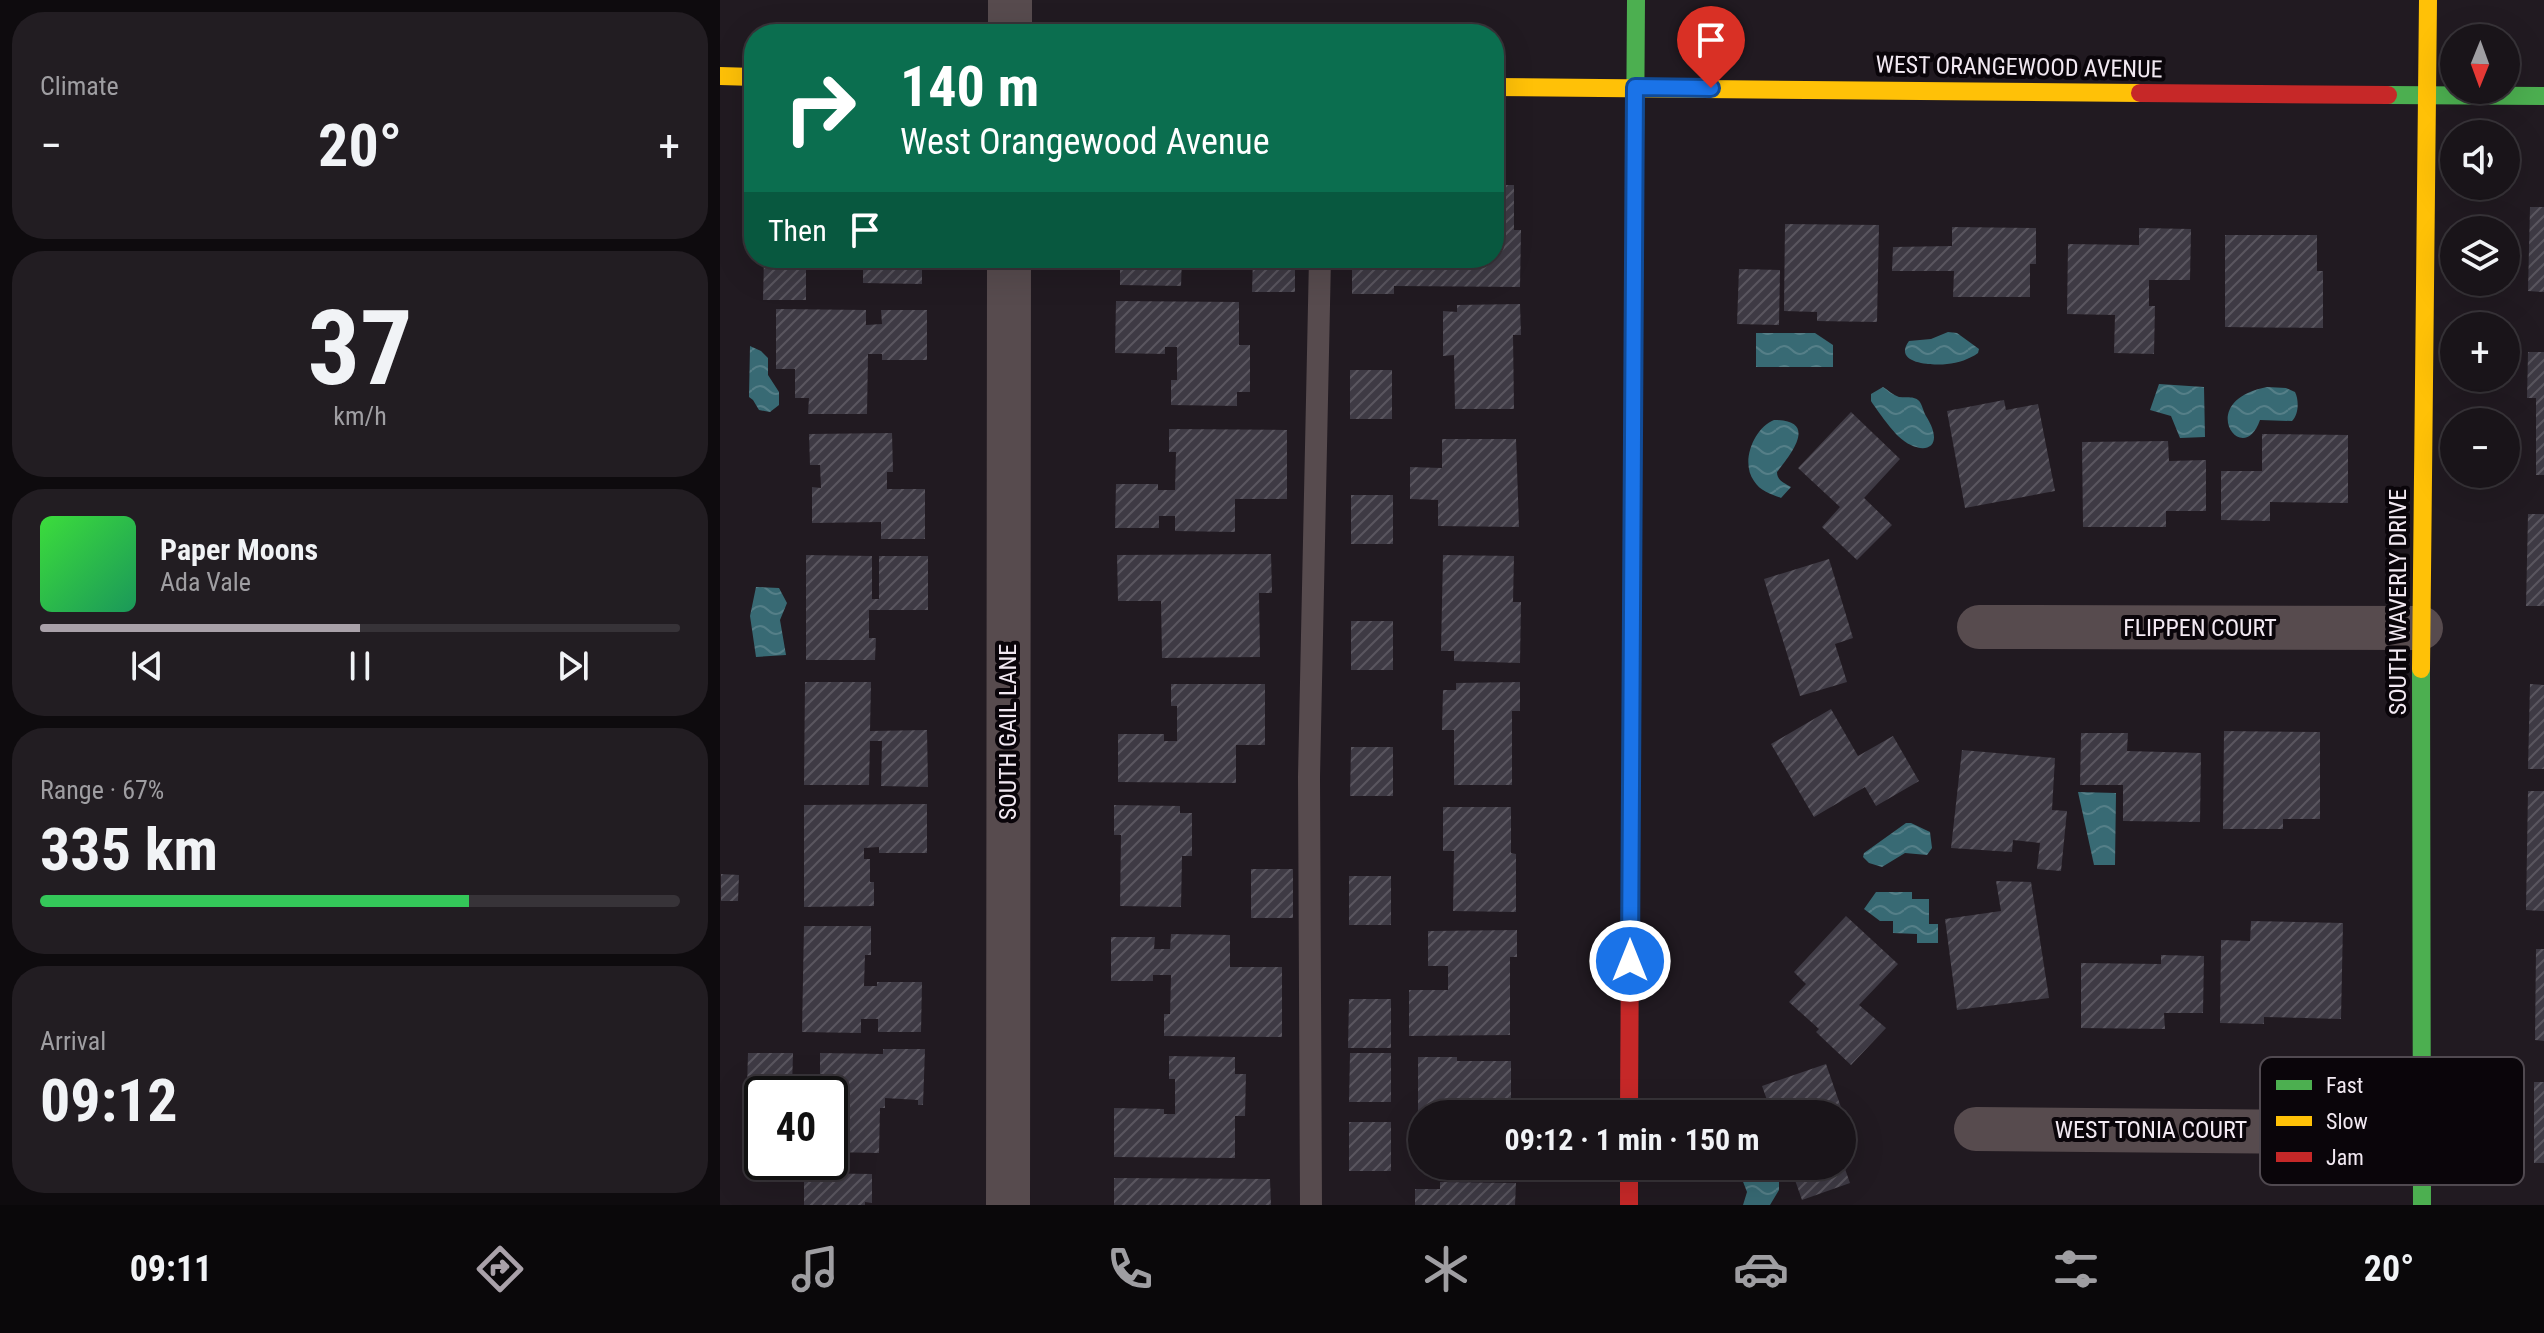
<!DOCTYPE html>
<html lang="en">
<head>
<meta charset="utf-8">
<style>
  :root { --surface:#191419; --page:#221d22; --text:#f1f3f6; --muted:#9f9ea2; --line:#373338; --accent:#a9a1a9 }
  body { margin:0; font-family:"Roboto Condensed",sans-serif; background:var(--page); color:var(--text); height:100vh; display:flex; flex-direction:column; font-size:30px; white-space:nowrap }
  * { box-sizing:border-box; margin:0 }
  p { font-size:26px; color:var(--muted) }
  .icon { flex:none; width:44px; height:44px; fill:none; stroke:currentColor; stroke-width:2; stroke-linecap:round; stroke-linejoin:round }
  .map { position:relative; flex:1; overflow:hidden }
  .details { display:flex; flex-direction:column; gap:12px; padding:12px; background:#0e0b0e; width:720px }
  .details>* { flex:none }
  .guide { position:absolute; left:24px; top:24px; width:760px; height:244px; border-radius:32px; box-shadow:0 8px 32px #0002,0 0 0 2px var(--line); background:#0b6e4f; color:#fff; overflow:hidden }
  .needle { width:52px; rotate:181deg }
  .buttons { position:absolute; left:1720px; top:24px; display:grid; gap:16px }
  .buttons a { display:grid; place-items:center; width:80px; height:80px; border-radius:50%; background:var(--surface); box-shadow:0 8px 32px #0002,0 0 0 2px var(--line); font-size:40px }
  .speed { position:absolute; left:24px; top:1076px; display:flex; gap:16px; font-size:40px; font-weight:700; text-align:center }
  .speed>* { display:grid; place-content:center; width:104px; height:104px; border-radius:50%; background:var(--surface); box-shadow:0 8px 32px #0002,0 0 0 2px var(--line); line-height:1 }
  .speed .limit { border:4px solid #111; border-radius:12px; background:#fff; color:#111 }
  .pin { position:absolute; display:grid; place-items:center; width:68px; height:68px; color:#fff; margin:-82px -34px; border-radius:50% 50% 50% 0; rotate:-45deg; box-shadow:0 0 8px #0007 }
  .pin .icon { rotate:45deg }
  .me { position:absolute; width:88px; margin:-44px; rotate:0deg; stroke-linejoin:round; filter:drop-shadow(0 0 6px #0008) }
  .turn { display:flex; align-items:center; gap:28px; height:168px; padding:0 24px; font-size:36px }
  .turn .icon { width:104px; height:104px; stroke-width:2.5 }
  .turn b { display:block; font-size:56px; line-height:68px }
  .then { display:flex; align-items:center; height:76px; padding:0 24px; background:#0003; gap:16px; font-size:30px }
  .big { font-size:60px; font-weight:700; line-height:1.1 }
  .details .tile { flex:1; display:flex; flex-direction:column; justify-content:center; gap:12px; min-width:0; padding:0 28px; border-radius:32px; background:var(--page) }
  .details .dial { align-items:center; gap:0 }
  .dial b { font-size:104px; line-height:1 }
  .song { display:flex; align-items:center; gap:24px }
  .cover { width:96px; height:96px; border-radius:12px; background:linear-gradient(135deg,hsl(120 70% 55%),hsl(150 70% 35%)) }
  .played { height:8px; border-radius:4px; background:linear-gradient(90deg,var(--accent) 50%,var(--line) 50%) }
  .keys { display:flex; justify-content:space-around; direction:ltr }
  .heat { display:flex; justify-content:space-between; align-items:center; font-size:44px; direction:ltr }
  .charge { height:12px; border-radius:6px; background:linear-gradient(90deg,#34c759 67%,var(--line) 0) }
  .trip { position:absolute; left:688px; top:1100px; width:448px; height:80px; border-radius:40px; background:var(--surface); box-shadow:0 8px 32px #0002,0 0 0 2px var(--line); font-weight:700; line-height:80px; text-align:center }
  .menu { display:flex; height:128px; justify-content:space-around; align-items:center; background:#0a080a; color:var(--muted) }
  .menu .icon { width:56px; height:56px }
  .menu .current { color:var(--accent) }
  .menu b { font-size:36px; color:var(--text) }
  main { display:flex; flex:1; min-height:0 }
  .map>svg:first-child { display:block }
  .water { fill:url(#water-waves) }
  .building { fill:url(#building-hatch) }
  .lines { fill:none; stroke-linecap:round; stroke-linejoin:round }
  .lane { stroke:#574b4e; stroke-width:22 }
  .street { stroke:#574b4e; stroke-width:44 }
  .fast { stroke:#4caf50; stroke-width:18 }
  .slow { stroke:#ffc107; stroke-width:18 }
  .jam { stroke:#c62828; stroke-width:18 }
  .route-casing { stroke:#114b97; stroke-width:20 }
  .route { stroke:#1a73e8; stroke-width:14 }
  .labels { text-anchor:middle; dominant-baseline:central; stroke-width:8; stroke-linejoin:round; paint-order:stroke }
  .street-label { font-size:24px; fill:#f2e9f2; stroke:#0a050a }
  .key { fill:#0a050a; stroke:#504950; stroke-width:2 }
  .key-label { font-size:22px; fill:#f2e9f2 }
</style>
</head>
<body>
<main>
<section class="details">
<div class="tile"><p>Climate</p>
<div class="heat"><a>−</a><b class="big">20°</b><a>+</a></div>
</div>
<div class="tile dial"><b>37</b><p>km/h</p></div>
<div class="tile">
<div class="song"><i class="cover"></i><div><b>Paper Moons</b><p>Ada Vale</p></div></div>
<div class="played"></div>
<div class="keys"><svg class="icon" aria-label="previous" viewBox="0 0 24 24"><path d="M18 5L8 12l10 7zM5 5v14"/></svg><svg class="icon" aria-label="pause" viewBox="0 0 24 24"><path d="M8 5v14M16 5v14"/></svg><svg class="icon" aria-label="next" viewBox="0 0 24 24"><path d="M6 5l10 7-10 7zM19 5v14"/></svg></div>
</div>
<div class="tile"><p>Range · 67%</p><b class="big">335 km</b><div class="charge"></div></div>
<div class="tile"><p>Arrival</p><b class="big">09:12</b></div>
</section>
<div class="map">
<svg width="1824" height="1205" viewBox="0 0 1824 1205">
  <defs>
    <pattern id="water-waves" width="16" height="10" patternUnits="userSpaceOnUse" patternTransform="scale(2)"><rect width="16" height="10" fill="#386a74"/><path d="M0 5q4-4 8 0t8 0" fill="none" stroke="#557f88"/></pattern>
    <pattern id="building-hatch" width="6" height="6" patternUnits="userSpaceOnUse" patternTransform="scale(2)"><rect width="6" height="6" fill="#3e3a44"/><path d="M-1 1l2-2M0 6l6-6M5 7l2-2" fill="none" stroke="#5a565f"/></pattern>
  </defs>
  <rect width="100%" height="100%" fill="#211a21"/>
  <path class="water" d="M1228,332L1237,333L1259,349L1258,353C1250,359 1238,363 1227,364C1213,366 1172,364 1189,341L1211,339Z
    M1036,333H1095L1113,345V367H1036Z
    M30,346L41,351L48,358V375L59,392V405L50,412L39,410L33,400L29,397Z
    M1439,384L1484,387L1485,437L1460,438L1451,416L1430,410Z
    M1163,387C1168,390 1173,395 1179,397C1185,398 1193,396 1198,400C1202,403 1203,411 1206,416C1228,451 1200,457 1178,436C1171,429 1156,409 1151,401V394Z
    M1547,387L1566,388L1575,392C1579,400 1579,414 1572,421L1540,420C1523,470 1473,401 1547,387Z
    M1054,420C1099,420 1071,454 1057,472C1057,481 1065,483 1071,487L1061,498C1051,494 1040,491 1034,481C1020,462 1034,428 1054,420Z
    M36,587L59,588L67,603L60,620L66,655L36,657L30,616Z
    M1358,792L1396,793L1395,865H1374Z
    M1186,823H1191L1210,832L1212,848L1207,855L1185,853L1162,867L1149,863L1143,857L1144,853Z
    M1156,892H1192V899H1209V924H1218V943H1197V934L1173,933V921H1160L1144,909Z
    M1024,1166H1043L1047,1175L1059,1182V1190L1050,1205H1023L1027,1192L1020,1174Z"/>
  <path class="building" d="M774,185H794V230H801L800,287L674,286V294H632V258H774Z
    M1810,207H1824V292L1808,291Z
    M1065,224L1159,225L1157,322L1097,321V312L1064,311Z
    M1232,227L1316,228V264H1310V297H1233L1234,271H1172L1173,247L1232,246Z
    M1419,228L1471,229L1470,280H1429V306H1435L1434,354L1394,353L1395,315L1347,314L1348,244L1419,245Z
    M1505,235H1597V271H1603V328L1505,327Z
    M44,258H86V300H43Z
    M143,258H202V284L143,283Z
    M400,258H462L461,286L400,285Z
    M533,258H575V292H532Z
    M1019,269L1060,270L1059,325L1017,324Z
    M396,301L519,302V345H530V392H517V406L451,405V380H457V347H445V354L395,353Z
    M800,304L801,335H793L794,409H735L734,355L723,356V311L737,312V305Z
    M56,309L146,310V325L162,324L161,310H207V360H162V354H148L147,414H88L89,398H75V369H56Z
    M1808,352H1824V475H1816V398H1807Z
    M630,370H672V419H630Z
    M1284,400L1286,410L1318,404L1335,491L1245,508L1227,411Z
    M1131,412L1180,459L1144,498L1172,525L1137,560L1102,527L1120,507L1078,468Z
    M449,429L567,430V499H515V532L455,531V516H439V528H395L396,484H438V490H455L456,452H449Z
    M172,433L173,472H167V489H205V539H161V522L92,523V487L101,488L100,465H90L89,434Z
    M1542,434L1628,435V503L1550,502V521L1501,520V471H1542Z
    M722,439H796L799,527L718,526V500L690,499V467L722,468Z
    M1448,441L1449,461L1486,460V511H1446V527H1363L1362,442Z
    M631,495H673V544H631Z
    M1808,514H1824V606H1806Z
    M551,554L552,593H539L540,657L442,658L441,601H398L397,555Z
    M86,555L152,556V599H159V556H208V610H149V638H156L155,660H86Z
    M723,555L794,556L793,602H801L800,663L734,661V651H721Z
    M1109,559L1133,638L1115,644L1127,682L1080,696L1044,579Z
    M631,621H673V670H631Z
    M85,682H151L150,731L207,730L208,787L161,786L162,741H150L149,785H84Z
    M800,682V711H792V785H734V730H722L723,690H736V683Z
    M451,684H545V745H516V783L398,782V734H444V741H457V706H451Z
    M1810,684L1824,685V769H1808Z
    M1111,709L1138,756L1173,736L1199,781L1156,806L1145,787L1094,817L1051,744Z
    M1504,731L1600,732V819H1563V829H1503Z
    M1361,733H1408L1407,751L1481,753L1480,822L1403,821V785H1360Z
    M631,747H673V796H630Z
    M1242,750L1335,758L1332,810L1347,811L1341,871L1317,869L1320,843L1293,840L1292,852L1231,848Z
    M1808,791H1824V911L1806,910Z
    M207,804V853H159V847L144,848V859H150V882H154V906L84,907V805Z
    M394,805L460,806V813H472V856H462L461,907L400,906L401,835H394Z
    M723,807H791V853L796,854V912L733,911L734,851H723Z
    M531,869H573V918H531Z
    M1,874L19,875L18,901H1Z
    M629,876H671V925H629Z
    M1276,881L1311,882L1329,998L1237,1010L1225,919L1281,911Z
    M1126,916L1178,964L1139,1005L1166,1028L1131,1065L1096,1032L1099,1029L1069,1002L1086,984L1074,972Z
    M1531,921L1623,923L1621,1019L1544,1017V1024L1500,1023L1501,940L1530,941Z
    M84,926H151V955H145L144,986H157V982H202L201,1032H158V1019H141V1033L82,1032Z
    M797,930V957H790V1035L689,1036V990H728V966H708V931Z
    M451,934L510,935V967H562V1037L444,1036V1014H450L451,975H433V981H391V937H435L434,949H450Z
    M1816,949H1824V1041L1815,1040Z
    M1441,955L1484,956L1483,1013H1444L1445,1029L1361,1028V963L1441,964Z
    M629,999H671V1048H628Z
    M163,1049H205L203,1105H198V1100L165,1098V1108H160L159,1153L110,1152V1094H89V1081L100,1082V1053L163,1054Z
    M28,1053H73L72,1088L27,1087Z
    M630,1053H671V1102H629Z
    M449,1056L515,1057V1074H526L525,1116H515V1158L394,1157V1108L444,1109V1114H455V1079H449Z
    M698,1057H737V1061H791V1105H797V1114H702V1160H698Z
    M1106,1064L1132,1139L1122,1142V1114H1052L1042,1086Z
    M1814,1082H1824V1163H1814Z
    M629,1122H671V1171H629Z
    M1070,1166H1124L1130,1183L1082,1200Z
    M84,1173L152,1174V1203L145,1202V1205H84Z
    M394,1178L550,1179L551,1205H394Z
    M720,1182L796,1183L795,1205H695V1189H720Z"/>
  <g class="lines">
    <path class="lane" d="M591,1205L589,777L600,258"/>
    <path class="street" d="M290,34V0
      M1259,627L1701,628
      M1256,1129L1701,1133
      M288,1205L289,258"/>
    <path class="fast" d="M1668,95L1824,96
      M912,583L916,0
      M1701,669L1702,1205"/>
    <path class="slow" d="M0,76L34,77
      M774,87L1420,93
      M1701,669L1708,0"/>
    <path class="jam" d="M1420,93L1668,95
      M909,1114L912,583
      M909,1166V1205"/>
  </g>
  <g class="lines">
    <defs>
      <path id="route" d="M910,961L915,87L991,88"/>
    </defs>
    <use href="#route" class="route-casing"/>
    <use href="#route" class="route"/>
  </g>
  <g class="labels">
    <g class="street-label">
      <text transform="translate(1299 67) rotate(1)">WEST ORANGEWOOD AVENUE</text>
      <text transform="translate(1678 602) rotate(-90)">SOUTH WAVERLY DRIVE</text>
      <text x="1480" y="628">FLIPPEN COURT</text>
      <text transform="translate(288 732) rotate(-90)">SOUTH GAIL LANE</text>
      <text x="1431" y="1130">WEST TONIA COURT</text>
    </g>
  </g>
  <rect x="1540" y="1057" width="264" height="128" rx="12" class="key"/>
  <rect x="1556" y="1080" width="36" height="10" fill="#4caf50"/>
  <rect x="1556" y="1116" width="36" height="10" fill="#ffc107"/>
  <rect x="1556" y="1152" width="36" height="10" fill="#c62828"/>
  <g class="key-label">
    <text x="1606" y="1093">Fast</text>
    <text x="1606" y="1129">Slow</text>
    <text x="1606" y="1165">Jam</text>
  </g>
</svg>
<div class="buttons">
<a><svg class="needle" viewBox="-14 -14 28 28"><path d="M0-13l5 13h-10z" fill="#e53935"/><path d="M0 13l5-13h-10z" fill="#9f9ea2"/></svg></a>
<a><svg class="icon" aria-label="sound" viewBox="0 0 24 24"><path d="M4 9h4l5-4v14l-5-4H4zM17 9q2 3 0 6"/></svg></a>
<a><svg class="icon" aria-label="layers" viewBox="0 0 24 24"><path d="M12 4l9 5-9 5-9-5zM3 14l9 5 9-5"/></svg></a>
<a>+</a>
<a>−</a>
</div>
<div class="speed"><div class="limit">40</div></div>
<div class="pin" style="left:991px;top:88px;background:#d93025"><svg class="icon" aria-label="arrive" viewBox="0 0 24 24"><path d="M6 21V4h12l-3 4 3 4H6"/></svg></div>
<svg class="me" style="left:910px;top:961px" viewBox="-20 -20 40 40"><circle r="17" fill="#1a73e8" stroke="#fff" stroke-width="3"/><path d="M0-11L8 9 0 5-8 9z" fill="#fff"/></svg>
<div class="trip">09:12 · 1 min · 150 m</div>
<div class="guide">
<div class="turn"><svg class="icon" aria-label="right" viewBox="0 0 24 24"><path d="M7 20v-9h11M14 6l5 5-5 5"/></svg><div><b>140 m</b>West Orangewood Avenue</div></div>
<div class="then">Then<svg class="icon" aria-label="arrive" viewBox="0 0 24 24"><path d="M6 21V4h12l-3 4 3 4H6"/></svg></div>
</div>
</div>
</main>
<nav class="menu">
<b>09:11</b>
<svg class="icon current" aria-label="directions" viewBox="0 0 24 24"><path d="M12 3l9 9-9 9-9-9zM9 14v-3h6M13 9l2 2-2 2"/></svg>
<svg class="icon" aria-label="music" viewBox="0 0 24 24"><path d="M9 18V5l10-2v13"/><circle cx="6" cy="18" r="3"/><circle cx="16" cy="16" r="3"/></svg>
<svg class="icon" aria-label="phone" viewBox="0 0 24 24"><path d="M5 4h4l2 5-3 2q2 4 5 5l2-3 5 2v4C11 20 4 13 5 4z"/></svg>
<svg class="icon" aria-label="climate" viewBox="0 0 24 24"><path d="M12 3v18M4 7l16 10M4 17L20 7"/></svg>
<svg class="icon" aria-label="car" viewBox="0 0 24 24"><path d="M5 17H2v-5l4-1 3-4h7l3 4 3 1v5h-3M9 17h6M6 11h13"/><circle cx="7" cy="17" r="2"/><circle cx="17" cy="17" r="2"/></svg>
<svg class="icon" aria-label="filters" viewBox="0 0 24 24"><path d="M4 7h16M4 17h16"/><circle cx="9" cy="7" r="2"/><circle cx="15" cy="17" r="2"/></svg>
<b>20°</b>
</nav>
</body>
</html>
